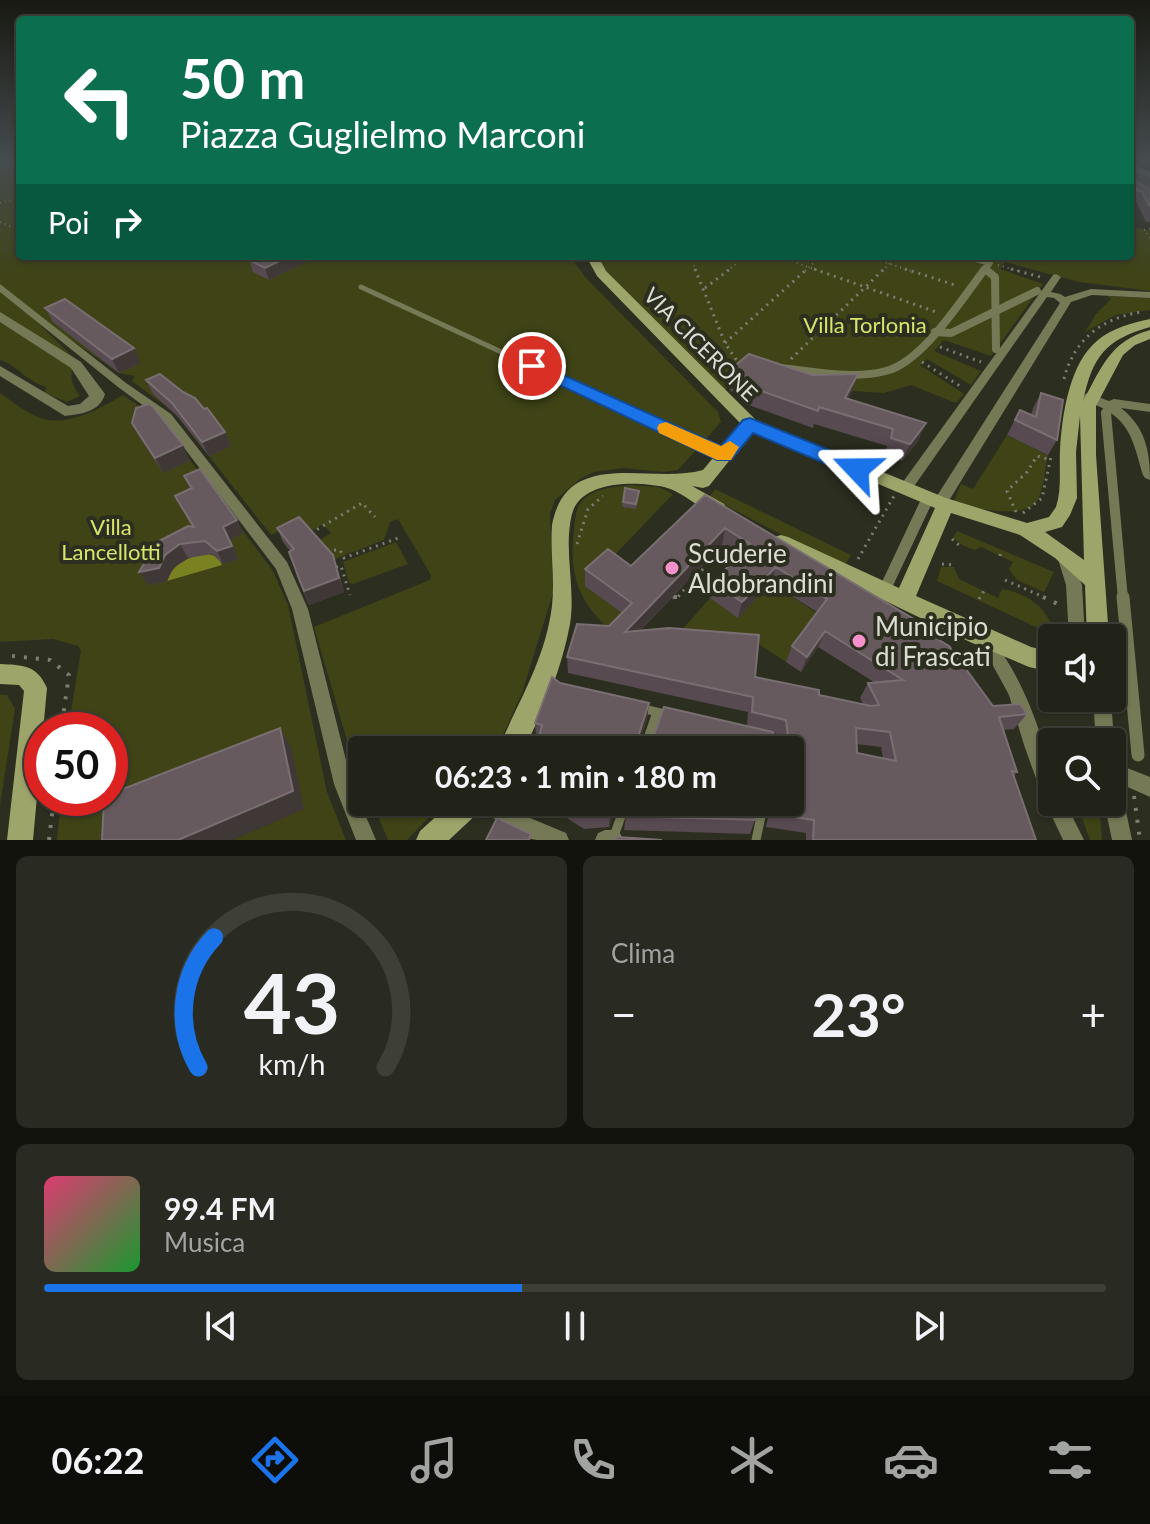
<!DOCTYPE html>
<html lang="it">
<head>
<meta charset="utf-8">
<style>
  :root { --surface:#212218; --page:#292a21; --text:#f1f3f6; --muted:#a2a4a2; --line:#3e3f37; --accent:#1a73e8 }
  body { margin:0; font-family:Lato,sans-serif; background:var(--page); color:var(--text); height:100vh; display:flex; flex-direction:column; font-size:30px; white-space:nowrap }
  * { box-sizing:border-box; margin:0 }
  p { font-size:26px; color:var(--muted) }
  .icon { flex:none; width:44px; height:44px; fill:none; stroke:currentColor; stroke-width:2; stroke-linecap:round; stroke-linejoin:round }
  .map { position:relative; height:840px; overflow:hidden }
  .details { display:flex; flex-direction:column; gap:16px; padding:16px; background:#12130d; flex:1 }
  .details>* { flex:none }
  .top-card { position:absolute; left:16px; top:16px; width:1118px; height:244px; border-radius:8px; box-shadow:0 2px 6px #0004,0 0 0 2px var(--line); background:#0b6e4f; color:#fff; overflow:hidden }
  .fabs { position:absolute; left:1038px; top:624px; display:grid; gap:16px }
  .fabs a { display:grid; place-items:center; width:88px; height:88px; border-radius:8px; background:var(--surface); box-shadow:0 2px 6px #0004,0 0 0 2px var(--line); font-size:40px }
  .speed { position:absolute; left:24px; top:712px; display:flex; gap:16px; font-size:40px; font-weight:700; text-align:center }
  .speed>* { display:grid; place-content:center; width:104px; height:104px; border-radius:50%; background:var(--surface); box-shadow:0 2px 6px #0004,0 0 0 2px var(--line); line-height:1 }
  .speed .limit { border:12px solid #d22; background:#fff; color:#111 }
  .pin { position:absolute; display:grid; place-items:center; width:68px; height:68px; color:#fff; margin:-34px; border:4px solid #fff; border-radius:50%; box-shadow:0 2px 8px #0007 }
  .me { position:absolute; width:88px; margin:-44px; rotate:293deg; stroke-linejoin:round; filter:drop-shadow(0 0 6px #0008) }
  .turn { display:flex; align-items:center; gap:28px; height:168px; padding:0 32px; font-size:36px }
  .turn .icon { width:104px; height:104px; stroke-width:2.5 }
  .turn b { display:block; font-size:56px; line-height:68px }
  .then { display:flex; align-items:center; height:76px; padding:0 32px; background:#0003; gap:16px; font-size:30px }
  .big { font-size:60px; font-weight:700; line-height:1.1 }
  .details .card { flex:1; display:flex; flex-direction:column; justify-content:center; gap:12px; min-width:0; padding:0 28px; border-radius:12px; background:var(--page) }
  .details .dial { align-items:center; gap:0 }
  .dial svg { height:208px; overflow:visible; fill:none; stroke:var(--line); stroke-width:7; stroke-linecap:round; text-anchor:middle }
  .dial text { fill:var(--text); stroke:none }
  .song { display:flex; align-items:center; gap:24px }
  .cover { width:96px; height:96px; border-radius:12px; background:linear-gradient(135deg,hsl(340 70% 55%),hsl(130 70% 35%)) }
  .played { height:8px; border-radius:4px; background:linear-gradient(90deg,var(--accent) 45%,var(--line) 45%) }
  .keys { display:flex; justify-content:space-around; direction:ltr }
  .heat { display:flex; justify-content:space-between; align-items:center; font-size:44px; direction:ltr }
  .details .tiles { flex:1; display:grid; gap:16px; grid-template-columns:1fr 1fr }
  .card:last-child { grid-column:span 2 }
  .trip { position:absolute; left:348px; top:736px; width:456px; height:80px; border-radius:8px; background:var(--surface); box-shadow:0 2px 6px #0004,0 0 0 2px var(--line); font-weight:700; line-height:80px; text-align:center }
  .tabs { display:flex; height:128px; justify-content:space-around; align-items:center; background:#0d0e0a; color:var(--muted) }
  .tabs .icon { width:56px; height:56px }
  .tabs .current { color:var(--accent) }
  .tabs b { font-size:36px; color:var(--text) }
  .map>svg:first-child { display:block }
  .green { fill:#3f4316 }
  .water { fill:#798120 }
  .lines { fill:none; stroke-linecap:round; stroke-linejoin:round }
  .path-far2 { stroke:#7c7e73; stroke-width:2; stroke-dasharray:1 4; stroke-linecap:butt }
  .path-far1 { stroke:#7c7e73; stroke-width:3; stroke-dasharray:2 5; stroke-linecap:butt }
  .path { stroke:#7c7e73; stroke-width:4; stroke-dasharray:3 9; stroke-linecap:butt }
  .service-far2 { stroke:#757955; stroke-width:5 }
  .service-far1 { stroke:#757955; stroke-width:7 }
  .service { stroke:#757955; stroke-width:9 }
  .pedestrian-far3 { stroke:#757955; stroke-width:6 }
  .pedestrian-far2 { stroke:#757955; stroke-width:8 }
  .pedestrian-far1 { stroke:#757955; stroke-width:10 }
  .pedestrian { stroke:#757955; stroke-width:13 }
  .minor { fill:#757955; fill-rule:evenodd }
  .tertiary { fill:#757955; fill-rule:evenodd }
  .secondary { fill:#9ea56a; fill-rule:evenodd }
  .wall { fill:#584a51; fill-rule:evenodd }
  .shaded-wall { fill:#403837 }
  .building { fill:#665a5f; stroke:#796f72; stroke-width:2; fill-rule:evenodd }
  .route { fill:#1a73e8; stroke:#114b97; stroke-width:2 }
  .slow { fill:#f59e0b }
  .poi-dot { fill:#f890cc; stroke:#2c2e20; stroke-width:3 }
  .labels { text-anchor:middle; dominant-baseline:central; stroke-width:8; stroke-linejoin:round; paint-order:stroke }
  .park-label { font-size:22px; fill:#d8e46a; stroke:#2c2e20 }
  .street-label { font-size:22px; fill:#dcded5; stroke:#2c2e20 }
  .near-poi-label { font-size:26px; fill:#dcded5; stroke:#2c2e20; text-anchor:start }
</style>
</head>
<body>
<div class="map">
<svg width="1150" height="840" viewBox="0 0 1150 840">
  <rect width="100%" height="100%" fill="#2c2e20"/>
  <path class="green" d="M0,160H20V256H570L585,277L718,412L721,422L678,470L663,472L623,468L594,472L580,479L555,500L550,514L553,593L522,693L505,731L491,750H362V780L350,751L314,627L430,580L431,575L398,519L390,522L384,540L330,561L315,543L331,533L323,524L307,534L296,522L271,535L175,413L132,381L135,376L119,373L37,316L33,318L77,361C67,375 72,384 80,396L67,402L45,393L46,387C26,381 17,365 0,360Z
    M1130,226L1150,231V291L1079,282L1005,262L1000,269L1043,284L991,356L944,340L934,351L981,371L971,385L927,359L920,365L964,394L956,403L911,385L884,393L852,391L746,371L725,390L600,267L594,256H1130Z
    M1107,296L1150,298V310L1116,315L1085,332L1096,314L1111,299Z
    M0,393C12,401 25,412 38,417C65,429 101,408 123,395L161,421L273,571L288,605L327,792L346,840H232L303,809L122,840H57L61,798H110V730H68L81,650L78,646L53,639L0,642Z
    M1007,435L1048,455C1045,469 1044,487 1038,499C1027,522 973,507 953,503L961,484L973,489Z
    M630,485L658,487L673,494L586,585L630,619L611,631C577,600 569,575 574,530C575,519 575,508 583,500C594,488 615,487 630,485Z
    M715,489L851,555L844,567L709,497Z
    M957,531L1054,572L1044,592L1017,580L1009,569L1013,562L981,547L975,550L962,545L953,538Z
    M396,542L408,564L353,584L349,583L343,562Z
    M941,567H954L959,579L998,598L1002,589C1029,594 1049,608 1055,636L937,581Z
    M771,583L820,615L786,662L751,639H674L710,598Z
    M0,695H7L15,709L0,805Z
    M372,802H444L407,840H388Z
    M1076,802H1099L1102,840H1090Z"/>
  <path class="water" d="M205,553L218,557L222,565L167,581C173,563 188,558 205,553Z"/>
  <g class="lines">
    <path class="path-far2" d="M0,203L20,198
      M0,222L20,230
      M1150,229L1144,230L1150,238
      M690,256L696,271
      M778,256L819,271
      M867,256L911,271
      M998,265L1018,271
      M727,271L746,256
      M805,271L821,256
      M882,271L897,256"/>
    <path class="path-far1" d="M695,269L725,343L737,361
      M814,269L939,313
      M905,269L958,286
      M1011,269L1044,278
      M705,288L730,269
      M725,343L807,269
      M940,347L981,362
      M791,359L884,269
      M922,362L963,388
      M1064,379C1074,339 1102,318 1142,312
      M1016,512L1007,491L1027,472L1037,456L1051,460
      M1023,513L1042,498L1051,457
      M311,533L362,503L375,517
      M952,539L961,547
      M577,544L588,509L603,496
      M327,550H340L344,558L401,537
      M1000,556L1001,550
      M858,559L894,496
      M942,564L955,565
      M336,567L341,566L350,595
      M1005,580L1048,599
      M673,597L676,599L704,568
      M979,599L984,591"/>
    <path class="path" d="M674,597H677
      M1043,597L1060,605
      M12,656L50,660L69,675L61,730
      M1134,796L1140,840
      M49,840L54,798"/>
    <path class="service-far2" d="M361,287L635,414"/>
    <path class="service-far1" d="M630,412L724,455
      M883,588L926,497
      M887,590L930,499"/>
    <path class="service" d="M641,708L669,715
      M644,750L657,712
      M614,836L626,802
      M756,840L764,802"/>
    <path class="pedestrian-far3" d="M966,256L990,263L984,271"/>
    <path class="pedestrian-far2" d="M985,269L995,277L996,349
      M935,332L951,333L1037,291
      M780,368C814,371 852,380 886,371C924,361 962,298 985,269"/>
    <path class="pedestrian-far1" d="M1106,413L1123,599"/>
    <path class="pedestrian" d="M1123,597L1138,755"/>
    <path class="minor" d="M1056,274L1061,277L1051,292L1060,294L1065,297L1091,289L1150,292V298L1092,295L1071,302L945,507H935L933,503L935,499L1060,303L1054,298L1047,297L910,492H900L898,489L900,486L1053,275Z
      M0,284L126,383L171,414L287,562L308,609L352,784L376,840H356L334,784L292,609L276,569L163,420L118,387L0,292Z
      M1087,393L1109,401L1114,399L1150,404V412L1121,408C1145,427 1150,450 1150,480L1145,478L1143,475C1131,432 1128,416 1083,400L1081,397Z
      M1065,553L1070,555L1082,585L1085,638H1069L1066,585L1058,559L1060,555Z
      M983,633L989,635C1014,666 1029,700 1042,739L1052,742V760L1048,759L1052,770V802H1065L1084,840H1063L1042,795L1024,745L1009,695L991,662L975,640L977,635Z
      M1093,698H1111L1114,742L1112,747V742H1096Z
      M1112,762L1150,777V797L1112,780Z
      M1112,782L1119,785L1122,792L1132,840H1112L1104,802H1112Z
      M479,802H505L523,815L566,833L569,840C559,840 547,840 537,840C520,838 486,817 479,802Z
      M605,830H613L620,833L623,840H595L598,833Z"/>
    <path class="tertiary" d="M0,312L81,362L105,394C100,412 81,414 65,416L0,376V366L68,406L80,404L89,396L71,368L0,322Z"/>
    <path class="secondary" d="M586,256H598L606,271L756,420L946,498L1027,523L1049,517L1056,507C1062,488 1059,469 1060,450C1062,416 1069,363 1098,340C1112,328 1132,323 1150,319V327C1105,340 1093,356 1083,401C1102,367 1110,341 1150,330V339L1135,345L1123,355L1096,406V455L1109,638H1087L1085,585L1055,558L1020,535L951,513L916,596L1031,647L1052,652V672L1029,667L970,642L774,547L771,542L774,537L781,535L788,537L899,588L935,508L753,431L709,486L703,488L692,486L724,504L727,509L724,514L718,516L712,514C697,506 679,490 664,487C636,481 581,480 572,514C563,549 576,588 570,624C562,668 544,711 523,750H498C518,701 545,661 552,606C555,579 550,552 552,525C567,446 650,485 703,470L741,424L597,276ZM1080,416L1084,560L1045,532L1062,527L1070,515L1077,498L1076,452Z
      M0,664C23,665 37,665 47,688L33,840H7L24,691L19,685L0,684Z
      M452,802H484L480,811L449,840H416L420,831Z"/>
  </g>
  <path class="wall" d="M1130,164L1150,173V189H1149L1150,190V222H1146L1137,203L1130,200Z
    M257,256H319L269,280L253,272L249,260Z
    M45,308L141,363L119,373L53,322Z
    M730,370L852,391L848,399L919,440L902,461L885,455L887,446L814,424L813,428L743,403L727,387Z
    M146,380L225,432L231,446L209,456L178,417L153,394Z
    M1041,393L1057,440L1048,455L1007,435L1020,410L1031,415L1033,408Z
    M132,423L190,461L163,473L140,438Z
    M184,476L237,520L243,533L230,540L238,559L223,564L212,554L188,558L173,568L167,581L148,585L158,545L192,527L175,496L190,489Z
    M639,491L636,509L622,507L623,502Z
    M705,495L919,628L993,706L1027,714L1014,729L1003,730L1017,772L1014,776L1036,840H806V833L766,827L771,802H790V750L536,738L535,723L560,683L649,703L647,719L641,737L644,743L747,726L748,712L568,673L567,657L609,626L622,613L585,586V569L631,566ZM722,545L739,555L713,582L710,598L738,618L771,583L817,612L792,646L786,662L801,672L818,647L874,682L868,683L860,698L863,704L819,695L755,677L640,631ZM774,733L780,735L781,742L779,743L774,739ZM856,744L881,747L883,758L857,753Z
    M277,528L338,569L344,592L309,605L297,577L290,551L283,542Z
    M548,802H618L609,827L584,829L548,806Z
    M626,816L755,820L750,834L624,830Z"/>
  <path class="shaded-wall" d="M290,256H319L269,280L265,268Z
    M134,348L141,363L119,373L112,359Z
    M858,374L852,391L840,415L845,398Z
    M926,423L919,440L902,461L910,444Z
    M225,432L231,446L209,456L202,442Z
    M183,445L190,461L163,473L155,458Z
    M237,520L243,533L230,540L238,559L223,564L217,551L223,527Z
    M725,528L722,545L623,648L625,632Z
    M180,544L188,558L173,568L167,581L148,585L139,572Z
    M333,555L344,592L309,605L304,591Z
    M776,567L771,583L738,618L742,602Z
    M825,631L818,647L801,672L807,657Z
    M649,703L647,719L637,748L639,734Z
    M280,728L291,747L304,809L232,840H178Z
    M614,802H618L609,827L610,814Z"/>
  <path class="building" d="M1130,164L1150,173V177L1137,170L1132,173L1134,180L1150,190V207L1142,192L1130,187Z
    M257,256H290L265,268L249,260Z
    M65,299L134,348L112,359L45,308Z
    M749,354L812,375L858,374L845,398L926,423L910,444L891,438L893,429L819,407L818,411L747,386L730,370Z
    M160,374L183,392L195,398L204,409L207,408L225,432L202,442L172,403L146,380Z
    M1041,393L1063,400L1057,440L1015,420L1020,410L1036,417Z
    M149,404L153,407L183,445L155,458L132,423L136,408Z
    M200,469L237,520L223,527L232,546L217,551L205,541L180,544L165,555L159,568L139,572L148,557L146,553L158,545L157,542L188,526L194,527L175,496L192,488L184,476Z
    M625,488L639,491L636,504L623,502Z
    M705,495L917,621L919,628L949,646L993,706L1020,704L1027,714L999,717L1017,772L1012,771L1036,840H813L814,820L772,814L775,802H790V750H536L542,725L535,723L552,677L560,683L649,703L639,734L644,743L653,738L664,707L773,732L774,739L779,743L788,737L786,720L752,712L753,697L567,657L577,624L609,626L632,603L585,569L608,549L631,566ZM725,528L750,544L713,582L742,602L776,567L827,599L792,646L807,657L825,631L903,680L868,683L879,705L871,706L819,695V690L755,677L759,635L669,628L625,632ZM856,728L890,732L896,761L857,753Z
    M299,517L333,555L339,578L304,591L289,552L294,549L277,528Z
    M280,728L293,791L178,840H102L104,798H110V794Z
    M563,802H614L610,814L584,816Z
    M630,802H759L755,820L626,816Z
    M497,818L531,834L529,840H486Z
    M617,837L662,840H616Z"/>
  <linearGradient id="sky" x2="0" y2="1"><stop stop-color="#181912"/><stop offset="0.58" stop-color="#454c4e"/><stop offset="1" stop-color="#454c4e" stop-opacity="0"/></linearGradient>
  <rect width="1150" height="277" fill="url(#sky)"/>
  <path class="route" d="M532,361L721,446L743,420L750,418L864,464L867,469L864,474H850L753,433L731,460H717L526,369L523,366Z"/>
  <path class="slow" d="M666,422L721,446L730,441L739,447L731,460H717L659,433L657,428L659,424Z"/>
  <g class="poi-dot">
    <circle cx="672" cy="568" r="8"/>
    <circle cx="859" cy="641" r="8"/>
  </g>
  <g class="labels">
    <g class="park-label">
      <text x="865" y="324">Villa Torlonia</text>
      <text x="111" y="526">Villa<tspan x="111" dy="25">Lancellotti</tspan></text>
    </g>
    <g class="street-label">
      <text transform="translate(701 344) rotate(45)">VIA CICERONE</text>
    </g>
    <g class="near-poi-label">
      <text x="688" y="553">Scuderie<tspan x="688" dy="30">Aldobrandini</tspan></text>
      <text x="875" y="626">Municipio<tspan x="875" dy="30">di Frascati</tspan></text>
    </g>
  </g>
</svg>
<div class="fabs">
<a><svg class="icon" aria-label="sound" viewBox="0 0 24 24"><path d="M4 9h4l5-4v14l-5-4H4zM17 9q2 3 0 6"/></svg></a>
<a><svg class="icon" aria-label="search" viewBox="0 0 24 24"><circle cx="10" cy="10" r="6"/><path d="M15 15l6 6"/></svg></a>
</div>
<div class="speed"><div class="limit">50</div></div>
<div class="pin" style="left:532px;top:366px;background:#d93025"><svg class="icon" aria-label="arrive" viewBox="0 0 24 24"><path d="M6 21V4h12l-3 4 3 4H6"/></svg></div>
<svg class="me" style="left:857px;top:469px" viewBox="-20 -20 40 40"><path d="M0-17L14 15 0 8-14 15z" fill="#1a73e8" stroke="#fff" stroke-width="4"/></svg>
<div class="trip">06:23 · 1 min · 180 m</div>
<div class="top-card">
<div class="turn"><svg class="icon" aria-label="left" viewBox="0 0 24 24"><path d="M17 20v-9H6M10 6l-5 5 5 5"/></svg><div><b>50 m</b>Piazza Guglielmo Marconi</div></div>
<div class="then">Poi<svg class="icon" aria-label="right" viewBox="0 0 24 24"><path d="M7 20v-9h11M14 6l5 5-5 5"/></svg></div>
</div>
</div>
<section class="details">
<div class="tiles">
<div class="card dial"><svg viewBox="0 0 100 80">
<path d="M14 69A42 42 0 1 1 86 69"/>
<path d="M14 69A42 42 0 0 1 20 19" stroke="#1a73e8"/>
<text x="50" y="56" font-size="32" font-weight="700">43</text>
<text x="50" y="72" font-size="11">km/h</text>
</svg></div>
<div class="card"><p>Clima</p>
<div class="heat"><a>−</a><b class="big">23°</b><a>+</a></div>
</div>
<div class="card">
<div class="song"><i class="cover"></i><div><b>99.4 FM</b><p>Musica</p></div></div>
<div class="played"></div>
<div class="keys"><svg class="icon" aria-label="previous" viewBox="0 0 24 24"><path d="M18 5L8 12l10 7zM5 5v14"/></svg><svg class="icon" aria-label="pause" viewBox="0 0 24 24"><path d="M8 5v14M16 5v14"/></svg><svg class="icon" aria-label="next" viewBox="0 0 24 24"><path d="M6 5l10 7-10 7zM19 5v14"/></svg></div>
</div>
</div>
</section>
<nav class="tabs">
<b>06:22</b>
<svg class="icon current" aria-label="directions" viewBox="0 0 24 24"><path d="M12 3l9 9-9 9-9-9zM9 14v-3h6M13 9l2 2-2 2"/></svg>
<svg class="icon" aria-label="music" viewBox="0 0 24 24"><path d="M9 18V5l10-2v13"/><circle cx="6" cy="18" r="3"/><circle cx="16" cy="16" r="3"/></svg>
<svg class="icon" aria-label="phone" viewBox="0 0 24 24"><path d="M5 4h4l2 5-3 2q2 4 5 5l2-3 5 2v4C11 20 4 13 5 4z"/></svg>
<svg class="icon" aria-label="climate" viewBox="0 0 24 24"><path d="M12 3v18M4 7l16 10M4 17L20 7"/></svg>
<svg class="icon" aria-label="car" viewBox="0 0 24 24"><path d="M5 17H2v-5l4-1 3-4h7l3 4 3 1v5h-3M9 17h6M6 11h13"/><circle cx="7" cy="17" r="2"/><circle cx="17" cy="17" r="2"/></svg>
<svg class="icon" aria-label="filters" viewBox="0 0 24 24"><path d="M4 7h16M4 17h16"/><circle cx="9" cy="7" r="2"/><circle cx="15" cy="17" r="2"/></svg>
</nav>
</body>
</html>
